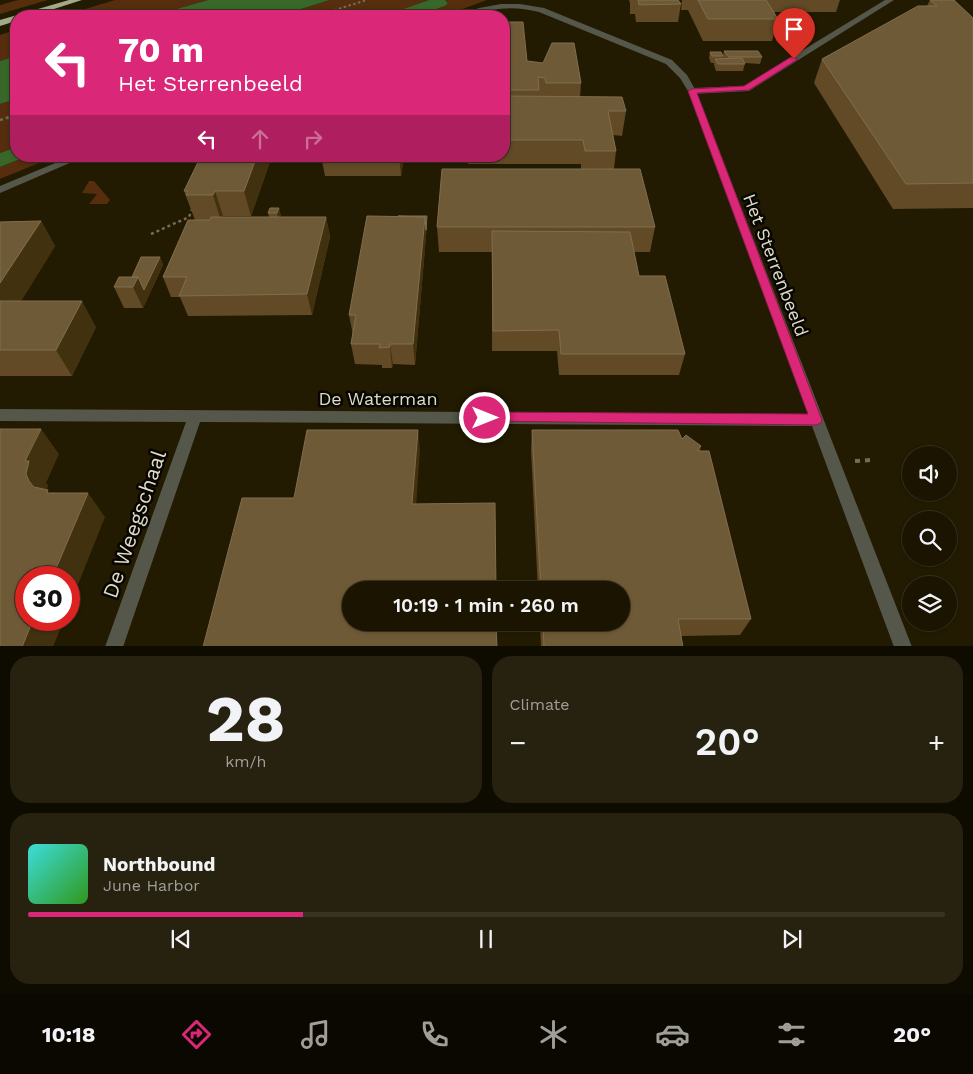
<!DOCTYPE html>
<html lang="en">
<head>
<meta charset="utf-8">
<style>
  :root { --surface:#1a1401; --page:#272110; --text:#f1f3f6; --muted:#9f9e99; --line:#383323; --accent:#db2777 }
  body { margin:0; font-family:"Work Sans",sans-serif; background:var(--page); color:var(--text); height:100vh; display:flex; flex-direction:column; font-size:19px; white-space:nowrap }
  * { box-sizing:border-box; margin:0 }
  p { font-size:16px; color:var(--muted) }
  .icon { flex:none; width:28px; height:28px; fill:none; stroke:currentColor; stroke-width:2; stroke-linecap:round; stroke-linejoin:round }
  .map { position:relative; height:646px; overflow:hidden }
  .sheet { display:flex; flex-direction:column; gap:10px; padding:10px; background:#0e0b01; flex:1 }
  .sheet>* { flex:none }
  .guide { position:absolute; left:10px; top:10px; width:500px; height:152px; border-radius:20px; box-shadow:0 1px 4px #0004,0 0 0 1px var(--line); background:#db2777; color:#fff; overflow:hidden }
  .buttons { position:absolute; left:902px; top:446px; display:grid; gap:10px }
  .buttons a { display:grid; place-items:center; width:55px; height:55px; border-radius:50%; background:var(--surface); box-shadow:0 1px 4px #0004,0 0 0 1px var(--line); font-size:25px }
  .speed { position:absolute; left:15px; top:566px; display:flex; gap:10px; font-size:25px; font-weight:700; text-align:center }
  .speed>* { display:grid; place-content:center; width:65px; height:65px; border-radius:50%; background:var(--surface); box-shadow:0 1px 4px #0004,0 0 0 1px var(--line); line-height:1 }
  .speed .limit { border:8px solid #d22; background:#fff; color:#111 }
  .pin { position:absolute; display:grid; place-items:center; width:42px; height:42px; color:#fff; margin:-51px -21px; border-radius:50% 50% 50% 0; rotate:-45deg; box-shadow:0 0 5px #0007 }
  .pin .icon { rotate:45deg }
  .me { position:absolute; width:55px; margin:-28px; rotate:90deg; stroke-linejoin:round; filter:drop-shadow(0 0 4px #0008) }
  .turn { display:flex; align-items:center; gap:18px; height:105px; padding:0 25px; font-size:22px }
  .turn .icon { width:65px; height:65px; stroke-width:2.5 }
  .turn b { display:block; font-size:35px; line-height:42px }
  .lanes { display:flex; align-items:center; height:48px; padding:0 25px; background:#0003; justify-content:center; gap:25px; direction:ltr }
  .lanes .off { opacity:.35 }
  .big { font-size:38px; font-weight:600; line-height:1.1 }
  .sheet .tile { flex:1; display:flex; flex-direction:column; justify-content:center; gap:8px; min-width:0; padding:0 18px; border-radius:20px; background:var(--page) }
  .sheet .dial { align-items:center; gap:0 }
  .dial b { font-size:65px; line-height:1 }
  .song { display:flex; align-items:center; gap:15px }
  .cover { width:60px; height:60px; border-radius:8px; background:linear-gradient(135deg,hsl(180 70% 55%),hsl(110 70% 35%)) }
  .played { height:5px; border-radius:2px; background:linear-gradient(90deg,var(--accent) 30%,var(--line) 30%) }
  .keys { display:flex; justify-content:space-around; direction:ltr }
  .heat { display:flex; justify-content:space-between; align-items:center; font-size:28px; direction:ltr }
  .sheet .tiles { flex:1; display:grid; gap:10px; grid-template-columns:1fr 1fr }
  .tile:last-child { grid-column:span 2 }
  .trip { position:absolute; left:342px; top:581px; width:288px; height:50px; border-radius:25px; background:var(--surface); box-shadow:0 1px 4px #0004,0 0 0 1px var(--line); font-weight:600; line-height:50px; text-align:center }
  .menu { display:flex; height:80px; justify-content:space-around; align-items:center; background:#0a0800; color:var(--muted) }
  .menu .icon { width:35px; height:35px }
  .menu .on { color:var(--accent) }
  .menu b { font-size:22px; color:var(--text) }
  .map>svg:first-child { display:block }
  .green { fill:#562d0d }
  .water { fill:#38672a }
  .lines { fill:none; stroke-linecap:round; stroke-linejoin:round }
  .path-far2 { stroke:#736d57; stroke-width:2; stroke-dasharray:2.5 2.5; stroke-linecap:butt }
  .path-far1 { stroke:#736d57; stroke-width:2.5; stroke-dasharray:3 3; stroke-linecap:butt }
  .path { stroke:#736d57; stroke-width:4; stroke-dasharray:5 5; stroke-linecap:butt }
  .service { fill:#54574a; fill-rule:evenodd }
  .minor { fill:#54574a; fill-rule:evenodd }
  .motorway { fill:#a3aa8b; fill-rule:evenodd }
  .wall { fill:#614a25 }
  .shaded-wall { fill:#42310f }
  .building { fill:#6f5a37; stroke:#806e4e }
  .route { fill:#db2777; stroke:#8e194d }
  .labels { text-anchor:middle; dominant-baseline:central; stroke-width:5; stroke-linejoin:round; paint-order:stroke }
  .street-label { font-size:18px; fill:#dfdbcb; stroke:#080601 }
  .near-street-label { font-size:21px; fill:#dfdbcb; stroke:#080601 }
</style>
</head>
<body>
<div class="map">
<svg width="973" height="647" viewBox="0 0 973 647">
  <rect width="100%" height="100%" fill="#221b01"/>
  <path class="green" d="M18,0H48L0,14V5Z
    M115,0H208L152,16H62Z
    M330,0H429L383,16H279Z
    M445,0H487L443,16H416L445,6L448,3Z
    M16,30V56L0,61V35Z
    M16,99V147L0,153V104Z
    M28,156H56L0,179V167Z
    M89,181H94L110,200L107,204H89L97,194L82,193Z"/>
  <path class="water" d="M208,0H330L279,16H152Z
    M429,0H445L448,3L445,6L416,16H383Z
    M16,56V99L0,104V61Z
    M16,147V156H28L0,167V153Z"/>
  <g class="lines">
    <path class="path-far2" d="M315,16L367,0"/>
    <path class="path-far1" d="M0,120L16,115
      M151,234L189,217L193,207"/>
    <path class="path" d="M855,461L872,460"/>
    <path class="service" d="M885,0H894L749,91L692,94L688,91L692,88L744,86Z"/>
    <path class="minor" d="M501,4H520L544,8L672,60L687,75L696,91L912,647H894L812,426L200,422L123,647H105L186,422L0,421V409L808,414L688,91L680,78L666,64L539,12C523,8 508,7 492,10C480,12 469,17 457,16L479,8Z
      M72,156H86L0,193V186Z"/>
    <path class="motorway" d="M69,0H82L32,16H16V21L0,26V20Z"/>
  </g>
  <path class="wall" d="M629,0H678L681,4L678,22H636L635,14H630V3Z
    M682,0H840L836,12H774L778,19L772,41H703L688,10H681Z
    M930,0L973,18V208L893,209L814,83L822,59L927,6Z
    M504,22L527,61L581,83L580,97L626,111L622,136L613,135L616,151L614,169L655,227L650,252H634L639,276L685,354L679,375H559L557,351H492V252H439L437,227L581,169V164H468V156H504Z
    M724,51L762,57L760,64L745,63L743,71H716L714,65V63H711L709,58L710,52L723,56Z
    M201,156H272L251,216H223L222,217H269L268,213L270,208L281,215L280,217H326L330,237L312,315L188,316L180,297H171L163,277L195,220L184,191Z
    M321,156H404L401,176H325Z
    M41,221L55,246L21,301L96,327L72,376H0V222Z
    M427,224L415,365L393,364L392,368H382V365L355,364L351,344L353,335L349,315Z
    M160,257L163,265L143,308H124L114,287L132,277Z
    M532,430L682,439L701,446L700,451L751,619L740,635L681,636L683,647H541L540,622H621V590H538L531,450Z"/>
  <path class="shaded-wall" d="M257,156H272L251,216L244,191Z
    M399,156H404L401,176Z
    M215,191L223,216L221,221L213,195Z
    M279,208L281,215L279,221L277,213Z
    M326,217L330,237L312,315L307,294Z
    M425,217L426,237L415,365L413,344Z
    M41,221L55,246L5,327L0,319V283Z
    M160,257L163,265L143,308L133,287L138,277Z
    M82,301L96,327L72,376L56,350Z
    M390,344L393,364L392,368L390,347Z
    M41,429L59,454L46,483L48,485L46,498L29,481L26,474L25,461Z
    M418,430L420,450L415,522L412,504Z
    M88,493L105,517L69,607V578H52Z
    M33,620H64L53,647H22Z"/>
  <path class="building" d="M638,0H678L681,4L639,5Z
    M698,0H766L778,19H708Z
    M930,0H954L973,18V183L906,184L822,59L918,6H937Z
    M504,22H523L527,61L543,63L552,43H574L581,83H546L545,78L538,77L539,90H504Z
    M724,51H758L762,57H729Z
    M710,52H721L723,56H712Z
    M742,58L745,64H718L715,59Z
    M504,96L622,97L626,111H608L616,151H585L583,140H504Z
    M201,156H257L244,191H215L213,195H186L188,191H184Z
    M442,169H640L655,227H437Z
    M270,208H279L277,213H268Z
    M367,216L425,217L413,344H390V347L379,348L380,344H351L356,315H349Z
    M398,216H427L426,230L425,217Z
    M211,217H326L307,294L179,296L187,277H163L188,220H210Z
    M41,221L0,283V222Z
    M492,231L630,232L639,276H665L685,354H561L559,330L493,331Z
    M141,257H160L144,290L138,277H132Z
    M119,277H138L133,287H114Z
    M0,301H82L56,350H0Z
    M0,429H41L25,461H29L26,474L29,481L34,487L48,490L47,493H88L52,578H26V620H33L22,647H0Z
    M307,430H418L412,504L495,503L496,590H351V622H496L497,647H203L242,498H294Z
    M532,430H678L682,439L686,435L701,446L697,450L700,451H709L751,619H678L683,647H544L543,622H621V590H541Z"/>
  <path class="route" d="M791,57L798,59L749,90L697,93L822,420L821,423L816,425L480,421L479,418L480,414L485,412L808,414L688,91L692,89L744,86Z"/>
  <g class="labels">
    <g class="street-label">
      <text transform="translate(776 265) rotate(69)">Het Sterrenbeeld</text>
      <text x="378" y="398">De Waterman</text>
    </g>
    <g class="near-street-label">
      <text transform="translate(134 524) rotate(-71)">De Weegschaal</text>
    </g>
  </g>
</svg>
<div class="buttons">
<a><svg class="icon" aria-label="sound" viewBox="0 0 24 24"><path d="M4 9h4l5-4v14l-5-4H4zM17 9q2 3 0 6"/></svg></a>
<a><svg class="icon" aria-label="search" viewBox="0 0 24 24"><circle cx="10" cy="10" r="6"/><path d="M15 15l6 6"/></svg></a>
<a><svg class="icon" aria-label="layers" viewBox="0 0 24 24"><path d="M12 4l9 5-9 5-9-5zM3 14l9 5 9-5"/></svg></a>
</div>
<div class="speed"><div class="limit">30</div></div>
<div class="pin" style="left:794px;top:59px;background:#d93025"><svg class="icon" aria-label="arrive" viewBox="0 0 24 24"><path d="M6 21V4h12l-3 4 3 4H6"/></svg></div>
<svg class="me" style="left:485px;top:418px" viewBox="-20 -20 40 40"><circle r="17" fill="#db2777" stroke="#fff" stroke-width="3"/><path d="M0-11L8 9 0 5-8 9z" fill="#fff"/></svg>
<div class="trip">10:19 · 1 min · 260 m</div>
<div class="guide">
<div class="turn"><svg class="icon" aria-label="left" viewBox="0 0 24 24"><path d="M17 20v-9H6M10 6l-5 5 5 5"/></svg><div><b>70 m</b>Het Sterrenbeeld</div></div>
<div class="lanes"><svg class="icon" aria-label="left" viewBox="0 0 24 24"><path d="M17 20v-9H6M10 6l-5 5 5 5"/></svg><svg class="icon off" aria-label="ahead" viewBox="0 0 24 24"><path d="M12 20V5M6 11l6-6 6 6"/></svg><svg class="icon off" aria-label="right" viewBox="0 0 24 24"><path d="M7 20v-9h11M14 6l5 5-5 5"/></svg></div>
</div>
</div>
<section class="sheet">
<div class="tiles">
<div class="tile dial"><b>28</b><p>km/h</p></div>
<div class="tile"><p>Climate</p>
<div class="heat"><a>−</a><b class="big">20°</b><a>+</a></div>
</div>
<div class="tile">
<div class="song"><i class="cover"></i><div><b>Northbound</b><p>June Harbor</p></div></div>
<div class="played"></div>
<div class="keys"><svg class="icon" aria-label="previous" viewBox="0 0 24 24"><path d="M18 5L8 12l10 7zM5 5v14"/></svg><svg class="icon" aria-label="pause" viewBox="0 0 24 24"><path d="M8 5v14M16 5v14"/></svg><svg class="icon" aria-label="next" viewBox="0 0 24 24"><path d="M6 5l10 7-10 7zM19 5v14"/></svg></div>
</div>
</div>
</section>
<nav class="menu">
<b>10:18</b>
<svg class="icon on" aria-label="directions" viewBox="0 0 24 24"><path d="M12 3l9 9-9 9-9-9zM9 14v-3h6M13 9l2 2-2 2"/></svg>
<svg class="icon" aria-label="music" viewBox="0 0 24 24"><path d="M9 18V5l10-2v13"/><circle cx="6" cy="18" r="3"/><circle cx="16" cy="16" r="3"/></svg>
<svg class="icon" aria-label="phone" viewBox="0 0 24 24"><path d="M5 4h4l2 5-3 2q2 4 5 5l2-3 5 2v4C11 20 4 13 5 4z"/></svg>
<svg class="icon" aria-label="climate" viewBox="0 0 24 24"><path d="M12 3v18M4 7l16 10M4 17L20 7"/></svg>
<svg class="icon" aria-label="car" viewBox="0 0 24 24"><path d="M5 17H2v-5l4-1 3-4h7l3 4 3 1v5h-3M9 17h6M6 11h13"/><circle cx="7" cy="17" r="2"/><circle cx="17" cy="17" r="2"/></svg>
<svg class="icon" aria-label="filters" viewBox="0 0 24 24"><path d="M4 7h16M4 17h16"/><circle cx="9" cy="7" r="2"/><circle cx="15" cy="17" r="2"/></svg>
<b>20°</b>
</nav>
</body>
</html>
